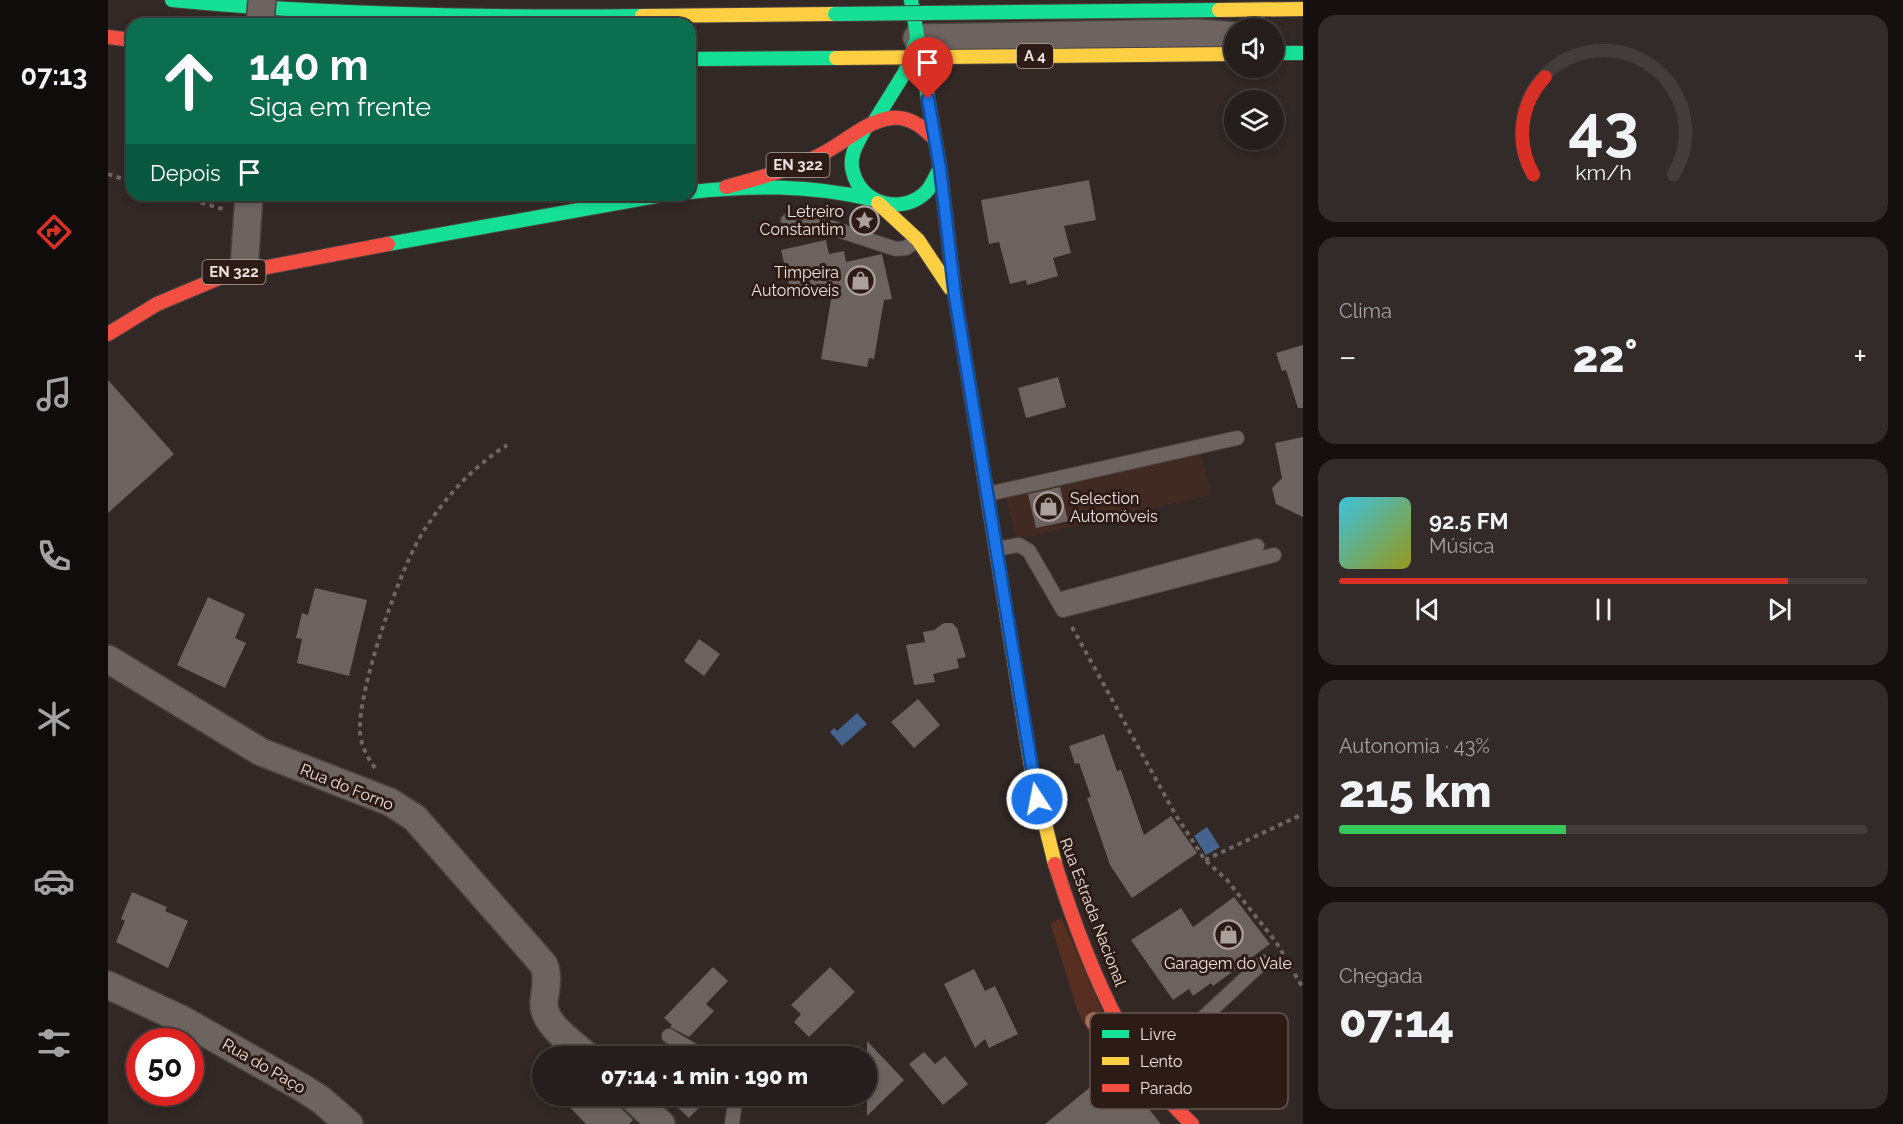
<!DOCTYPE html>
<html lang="pt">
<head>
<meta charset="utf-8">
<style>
  :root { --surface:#261e1c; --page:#322b29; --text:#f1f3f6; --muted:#a4a2a3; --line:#423c3b; --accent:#d93025 }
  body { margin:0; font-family:Raleway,sans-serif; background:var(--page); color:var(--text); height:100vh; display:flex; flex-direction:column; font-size:22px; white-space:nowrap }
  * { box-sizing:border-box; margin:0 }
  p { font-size:20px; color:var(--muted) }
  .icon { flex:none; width:33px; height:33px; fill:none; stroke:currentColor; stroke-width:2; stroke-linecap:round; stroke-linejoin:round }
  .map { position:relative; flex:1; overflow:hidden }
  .drawer { display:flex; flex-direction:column; gap:15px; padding:15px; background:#15100f; width:600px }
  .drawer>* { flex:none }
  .guide { position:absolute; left:18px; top:18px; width:570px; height:183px; border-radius:18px; box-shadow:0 3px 9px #0003,0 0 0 2px var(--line); background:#0b6e4f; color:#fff; overflow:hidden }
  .buttons { position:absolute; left:1116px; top:18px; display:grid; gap:12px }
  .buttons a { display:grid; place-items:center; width:60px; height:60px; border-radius:50%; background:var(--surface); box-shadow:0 3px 9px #0003,0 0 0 2px var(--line); font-size:30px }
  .speed { position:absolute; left:18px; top:1028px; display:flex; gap:12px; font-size:30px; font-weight:700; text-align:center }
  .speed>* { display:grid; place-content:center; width:78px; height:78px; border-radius:50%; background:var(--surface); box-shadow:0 3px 9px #0003,0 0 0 2px var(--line); line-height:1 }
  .speed .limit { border:9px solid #d22; background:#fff; color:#111 }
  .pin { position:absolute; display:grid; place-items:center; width:51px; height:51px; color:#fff; margin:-62px -26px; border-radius:50% 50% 50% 0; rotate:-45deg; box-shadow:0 0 6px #0007 }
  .pin .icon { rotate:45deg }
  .me { position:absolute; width:66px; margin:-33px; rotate:349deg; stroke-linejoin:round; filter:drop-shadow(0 0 4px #0008) }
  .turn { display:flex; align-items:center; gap:21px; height:126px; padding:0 24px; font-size:27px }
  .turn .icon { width:78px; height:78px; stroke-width:2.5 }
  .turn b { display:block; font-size:42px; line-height:51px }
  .then { display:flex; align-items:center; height:57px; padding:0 24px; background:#0003; gap:12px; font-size:22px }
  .big { font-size:45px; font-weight:800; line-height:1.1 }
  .drawer .tile { flex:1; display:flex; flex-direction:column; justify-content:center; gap:9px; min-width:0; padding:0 21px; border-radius:18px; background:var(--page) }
  .drawer .dial { align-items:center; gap:0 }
  .dial svg { height:156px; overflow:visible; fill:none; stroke:var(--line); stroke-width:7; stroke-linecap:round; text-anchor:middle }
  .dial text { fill:var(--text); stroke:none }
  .song { display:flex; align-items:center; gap:18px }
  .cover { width:72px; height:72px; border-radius:9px; background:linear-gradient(135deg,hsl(190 70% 55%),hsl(60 70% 35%)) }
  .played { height:6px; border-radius:3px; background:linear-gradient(90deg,var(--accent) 85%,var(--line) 85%) }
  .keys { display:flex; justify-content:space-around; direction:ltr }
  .heat { display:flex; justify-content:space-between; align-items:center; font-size:33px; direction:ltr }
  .charge { height:9px; border-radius:4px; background:linear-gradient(90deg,#34c759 43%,var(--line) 0) }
  .trip { position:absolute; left:424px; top:1046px; width:345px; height:60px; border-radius:30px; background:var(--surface); box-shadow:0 3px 9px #0003,0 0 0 2px var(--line); font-weight:800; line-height:60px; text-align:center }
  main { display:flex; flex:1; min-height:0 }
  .menu { display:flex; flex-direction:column; width:108px; justify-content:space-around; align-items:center; background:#0f0c0b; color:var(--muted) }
  .menu .icon { width:42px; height:42px }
  .menu .current { color:var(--accent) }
  .menu b { font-size:27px; color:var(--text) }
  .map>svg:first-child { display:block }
  .built { fill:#412a22 }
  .green { fill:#572f22 }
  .water { fill:#44648d }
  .building { fill:#6c6360 }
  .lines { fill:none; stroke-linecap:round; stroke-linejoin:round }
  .lane-casing { stroke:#4c4340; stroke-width:16 }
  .street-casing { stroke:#4c4340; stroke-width:30 }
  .fast-casing { stroke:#4c4340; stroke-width:16 }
  .slow-casing { stroke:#4c4340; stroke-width:16 }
  .jam-casing { stroke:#4c4340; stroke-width:16 }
  .path { stroke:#6e6663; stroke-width:4; stroke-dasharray:4.5 4.5; stroke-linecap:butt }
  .lane { stroke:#6d6461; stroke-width:14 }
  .street { stroke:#6d6461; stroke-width:27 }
  .fast { stroke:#16e098; stroke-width:14 }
  .slow { stroke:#ffcf43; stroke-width:14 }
  .jam { stroke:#f24e42; stroke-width:14 }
  .street-bridge-casing { stroke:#4c4340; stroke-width:30; stroke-linecap:butt }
  .fast-bridge-casing { stroke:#4c4340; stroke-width:16; stroke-linecap:butt }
  .slow-bridge-casing { stroke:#4c4340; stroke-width:16; stroke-linecap:butt }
  .street-bridge { stroke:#6d6461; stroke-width:27 }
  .fast-bridge { stroke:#16e098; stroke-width:14 }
  .slow-bridge { stroke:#ffcf43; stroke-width:14 }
  .tree { fill:#a16d5b }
  .route-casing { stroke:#114b97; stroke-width:15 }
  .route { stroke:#1a73e8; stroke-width:10 }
  .labels { text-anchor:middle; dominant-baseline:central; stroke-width:6; stroke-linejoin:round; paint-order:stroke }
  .shield { fill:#2d1b16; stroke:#b4a6a1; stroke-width:1.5 }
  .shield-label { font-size:15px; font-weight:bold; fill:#eee1dd }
  .poi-label { font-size:16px; fill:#eee1dd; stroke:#2d1b16; text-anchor:end }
  .street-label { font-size:16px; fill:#eee1dd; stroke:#2d1b16 }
  .key { fill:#2d1b16; stroke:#675652; stroke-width:1.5 }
  .key-label { font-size:16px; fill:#eee1dd }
</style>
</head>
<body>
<main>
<nav class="menu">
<b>07:13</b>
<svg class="icon current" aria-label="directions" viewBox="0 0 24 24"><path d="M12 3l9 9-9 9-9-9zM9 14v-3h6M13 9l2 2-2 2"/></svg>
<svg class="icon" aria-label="music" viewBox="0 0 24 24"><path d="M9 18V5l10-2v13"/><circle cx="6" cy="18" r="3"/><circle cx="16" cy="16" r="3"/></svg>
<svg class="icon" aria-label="phone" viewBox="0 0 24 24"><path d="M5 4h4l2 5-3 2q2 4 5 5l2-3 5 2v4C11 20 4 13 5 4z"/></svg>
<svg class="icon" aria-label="climate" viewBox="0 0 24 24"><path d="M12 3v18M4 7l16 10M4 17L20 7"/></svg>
<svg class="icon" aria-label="car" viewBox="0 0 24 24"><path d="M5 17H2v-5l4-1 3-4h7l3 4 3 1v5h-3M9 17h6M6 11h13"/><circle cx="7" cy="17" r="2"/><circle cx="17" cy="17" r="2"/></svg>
<svg class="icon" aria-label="filters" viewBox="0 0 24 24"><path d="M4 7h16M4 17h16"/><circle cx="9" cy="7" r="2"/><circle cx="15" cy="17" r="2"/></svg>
</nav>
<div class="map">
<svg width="1195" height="1124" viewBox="0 0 1195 1124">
  <rect width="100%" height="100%" fill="#322825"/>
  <path class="built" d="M1093,453L1103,495L908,540L898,498Z"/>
  <path class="green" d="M954,918L1003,1032L986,1042L970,1012L942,923Z"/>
  <path class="water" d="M749,713L759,724L734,746L722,732L726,728L729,731Z
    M1099,827L1112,847L1098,855L1086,836Z"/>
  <path class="building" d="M981,180L988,220L956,226L963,253L945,258L950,276L919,285L918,280L902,284L891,242L881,244L873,200Z
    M718,240L721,254L736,251L738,262L774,254L784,299L776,300L766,359L761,358L759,367L713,359L725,288L684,297L673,250Z
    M1195,345V408H1190L1178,370L1174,371L1168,353Z
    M950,377L958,407L918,418L910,388Z
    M0,380L66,454L0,513Z
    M1195,437V517L1168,504L1164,488L1174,478L1167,443Z
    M952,487L960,521L928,528L920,494Z
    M207,588L259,600L241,676L189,663L194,639L188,638L194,613L200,615Z
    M100,597L137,614L127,638L138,643L117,688L69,665Z
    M836,623H844L849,628L858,657L849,659L851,668L825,674L827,682L806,685L798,645L817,642L815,632L826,630Z
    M591,639L612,654L596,676L576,661Z
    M810,699L832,725L806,748L783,722Z
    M996,734L1009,771L1013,770L1036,835L1063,816L1089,853L1024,898L1002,865L979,798L983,797L971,763L967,764L961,746Z
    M24,892L59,907L57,911L80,921L60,968L8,942L17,921L13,919Z
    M1126,897L1162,944L1105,986L1103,983L1085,996L1081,989L1065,1000L1023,940L1073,908L1085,927Z
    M605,967L620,981L598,1004L606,1011L581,1037L562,1027L564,1025L556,1018Z
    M722,967L747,992L701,1037L686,1022L693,1014L683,1005Z
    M866,969L877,991L887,986L910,1034L881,1048L877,1039L867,1048L836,984Z
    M759,1041L796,1080L759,1116Z
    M816,1052L827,1064L837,1056L860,1084L835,1105L801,1064Z
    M1007,1067L1053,1124H937Z
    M450,1095H507L511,1106L525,1120L521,1124H478Z
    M556,1095H603L581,1118Z"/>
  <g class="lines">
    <defs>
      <path id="lane" d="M680,221L724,228L788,249L798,248L809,240
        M880,494L1129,438
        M888,549L911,545L921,551L955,610L1166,555
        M950,600L1149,546
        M561,1036L594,1056
        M1038,1071L1155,962
        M624,1124L628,1095"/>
      <path id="street" d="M809,38L1090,33L1126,36
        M136,269L141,195
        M0,659L153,752L282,802L307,818L436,965C441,978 437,989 436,1002C434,1024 465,1043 479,1056
        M0,985L73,1019L193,1087L212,1099L241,1124
        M522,1095L553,1124"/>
      <path id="fast" d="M64,0C221,15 377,18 534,16
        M582,59L728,58
        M766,122L797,72L809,38
        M757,129C750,142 740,156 745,172C753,205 795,215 818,192C824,186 828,175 832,168L803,0
        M582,192C644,185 702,185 763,199
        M280,244L554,195"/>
      <path id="slow" d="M534,16L727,14
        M770,203L810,240L842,288
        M869,432L924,772L947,864"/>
      <path id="jam" d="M0,37L24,40
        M832,168L847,296L869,432
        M618,187C648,179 678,171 706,158C749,139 783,89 827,140
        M0,334L49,304L118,275L280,244
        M947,864C974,950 1017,1063 1084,1124"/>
    </defs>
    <use href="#lane" class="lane-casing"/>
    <use href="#street" class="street-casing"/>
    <use href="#fast" class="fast-casing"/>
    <use href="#slow" class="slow-casing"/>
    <use href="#jam" class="jam-casing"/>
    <path class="path" d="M0,174L24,182
      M67,195L115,209
      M964,627L1067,814L1097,860L1119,880L1168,942L1195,988
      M267,768C259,757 253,746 252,731C250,689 293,564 317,529C339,495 365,467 399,445
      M1097,860L1195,814"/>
    <use href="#lane" class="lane"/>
    <use href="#street" class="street"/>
    <use href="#fast" class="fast"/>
    <use href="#slow" class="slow"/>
    <use href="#jam" class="jam"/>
    <defs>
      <path id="street-bridge" d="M152,24L154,0"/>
      <path id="fast-bridge" d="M727,14L1111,10
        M1166,53H1195"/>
      <path id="slow-bridge" d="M1111,10L1195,9
        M728,58L1126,54"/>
    </defs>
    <use href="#street-bridge" class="street-bridge-casing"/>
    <use href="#fast-bridge" class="fast-bridge-casing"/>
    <use href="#slow-bridge" class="slow-bridge-casing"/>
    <use href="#street-bridge" class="street-bridge"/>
    <use href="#fast-bridge" class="fast-bridge"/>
    <use href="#slow-bridge" class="slow-bridge"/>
  </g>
  <circle class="tree" cx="986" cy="1021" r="9"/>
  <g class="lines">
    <defs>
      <path id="route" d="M820,99L832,168L847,296L929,799"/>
    </defs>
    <use href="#route" class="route-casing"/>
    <use href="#route" class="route"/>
  </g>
  <defs>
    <symbol id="sight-ring" viewBox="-11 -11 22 22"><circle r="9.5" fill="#2d1b16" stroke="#aca09d" stroke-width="1.5"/><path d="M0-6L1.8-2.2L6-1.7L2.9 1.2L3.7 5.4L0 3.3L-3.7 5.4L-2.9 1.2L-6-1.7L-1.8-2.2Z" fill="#aca09d"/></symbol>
    <symbol id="shop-ring" viewBox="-11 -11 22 22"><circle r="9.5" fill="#2d1b16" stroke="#aca09d" stroke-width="1.5"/><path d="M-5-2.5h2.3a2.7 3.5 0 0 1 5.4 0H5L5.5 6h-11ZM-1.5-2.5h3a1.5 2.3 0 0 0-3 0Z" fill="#aca09d"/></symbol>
  </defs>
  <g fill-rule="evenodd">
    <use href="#sight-ring" x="740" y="204" width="33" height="33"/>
    <use href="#shop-ring" x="736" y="264" width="33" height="33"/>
    <use href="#shop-ring" x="924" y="490" width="33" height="33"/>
    <use href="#shop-ring" x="1104" y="918" width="33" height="33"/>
  </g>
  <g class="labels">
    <g class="shield">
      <rect x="909" y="44" width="36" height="24" rx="4.5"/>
      <rect x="658.5" y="153" width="63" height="24" rx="4.5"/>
      <rect x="94.5" y="260" width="63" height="24" rx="4.5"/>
    </g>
    <g class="shield-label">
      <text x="927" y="56">A 4</text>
      <text x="690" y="165">EN 322</text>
      <text x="126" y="272">EN 322</text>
    </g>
    <g class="poi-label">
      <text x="736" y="211">Letreiro<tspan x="736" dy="18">Constantim</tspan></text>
      <text x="731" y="272">Timpeira<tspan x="731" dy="18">Automóveis</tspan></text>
      <text x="962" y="498" text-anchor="start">Selection<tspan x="962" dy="18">Automóveis</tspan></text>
      <text x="1120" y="963" text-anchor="middle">Garagem do Vale</text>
    </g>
    <g class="street-label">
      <text transform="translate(239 787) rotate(22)">Rua do Forno</text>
      <text transform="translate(985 912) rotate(69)">Rua Estrada Nacional</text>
      <text transform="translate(156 1066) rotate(30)">Rua do Paço</text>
    </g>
  </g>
  <rect x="982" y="1013" width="198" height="96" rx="9" class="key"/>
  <rect x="994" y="1030" width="27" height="8" fill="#16e098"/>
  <rect x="994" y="1057" width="27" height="8" fill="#ffcf43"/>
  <rect x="994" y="1084" width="27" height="8" fill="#f24e42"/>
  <g class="key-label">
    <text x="1032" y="1040">Livre</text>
    <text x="1032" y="1067">Lento</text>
    <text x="1032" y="1094">Parado</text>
  </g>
</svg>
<div class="buttons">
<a><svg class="icon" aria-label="sound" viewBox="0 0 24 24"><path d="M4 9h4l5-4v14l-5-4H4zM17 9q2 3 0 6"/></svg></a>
<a><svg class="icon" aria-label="layers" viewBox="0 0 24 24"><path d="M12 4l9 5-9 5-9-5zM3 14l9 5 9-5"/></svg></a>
</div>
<div class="speed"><div class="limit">50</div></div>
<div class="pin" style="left:820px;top:99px;background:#d93025"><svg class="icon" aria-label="arrive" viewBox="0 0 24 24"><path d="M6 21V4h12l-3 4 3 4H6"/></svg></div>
<svg class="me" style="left:929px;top:799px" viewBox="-20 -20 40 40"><circle r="17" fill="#1a73e8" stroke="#fff" stroke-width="3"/><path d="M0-11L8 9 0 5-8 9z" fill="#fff"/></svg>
<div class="trip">07:14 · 1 min · 190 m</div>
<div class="guide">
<div class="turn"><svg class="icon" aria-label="ahead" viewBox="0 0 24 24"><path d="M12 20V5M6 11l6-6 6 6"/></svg><div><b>140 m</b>Siga em frente</div></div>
<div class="then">Depois<svg class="icon" aria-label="arrive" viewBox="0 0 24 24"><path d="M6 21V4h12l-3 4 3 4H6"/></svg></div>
</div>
</div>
<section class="drawer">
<div class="tile dial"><svg viewBox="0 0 100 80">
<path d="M14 69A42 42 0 1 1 86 69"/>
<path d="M14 69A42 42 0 0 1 20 19" stroke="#d93025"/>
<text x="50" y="56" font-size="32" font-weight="700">43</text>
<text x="50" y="72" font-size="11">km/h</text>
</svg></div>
<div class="tile"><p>Clima</p>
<div class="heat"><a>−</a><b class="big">22°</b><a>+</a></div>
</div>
<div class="tile">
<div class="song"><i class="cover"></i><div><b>92.5 FM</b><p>Música</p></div></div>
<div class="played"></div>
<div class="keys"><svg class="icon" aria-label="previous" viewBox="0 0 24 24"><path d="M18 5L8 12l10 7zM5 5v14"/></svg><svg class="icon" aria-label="pause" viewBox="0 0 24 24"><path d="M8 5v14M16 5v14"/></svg><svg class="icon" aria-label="next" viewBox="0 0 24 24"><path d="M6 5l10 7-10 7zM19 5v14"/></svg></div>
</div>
<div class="tile"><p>Autonomia · 43%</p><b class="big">215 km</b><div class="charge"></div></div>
<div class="tile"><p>Chegada</p><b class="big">07:14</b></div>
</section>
</main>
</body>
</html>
